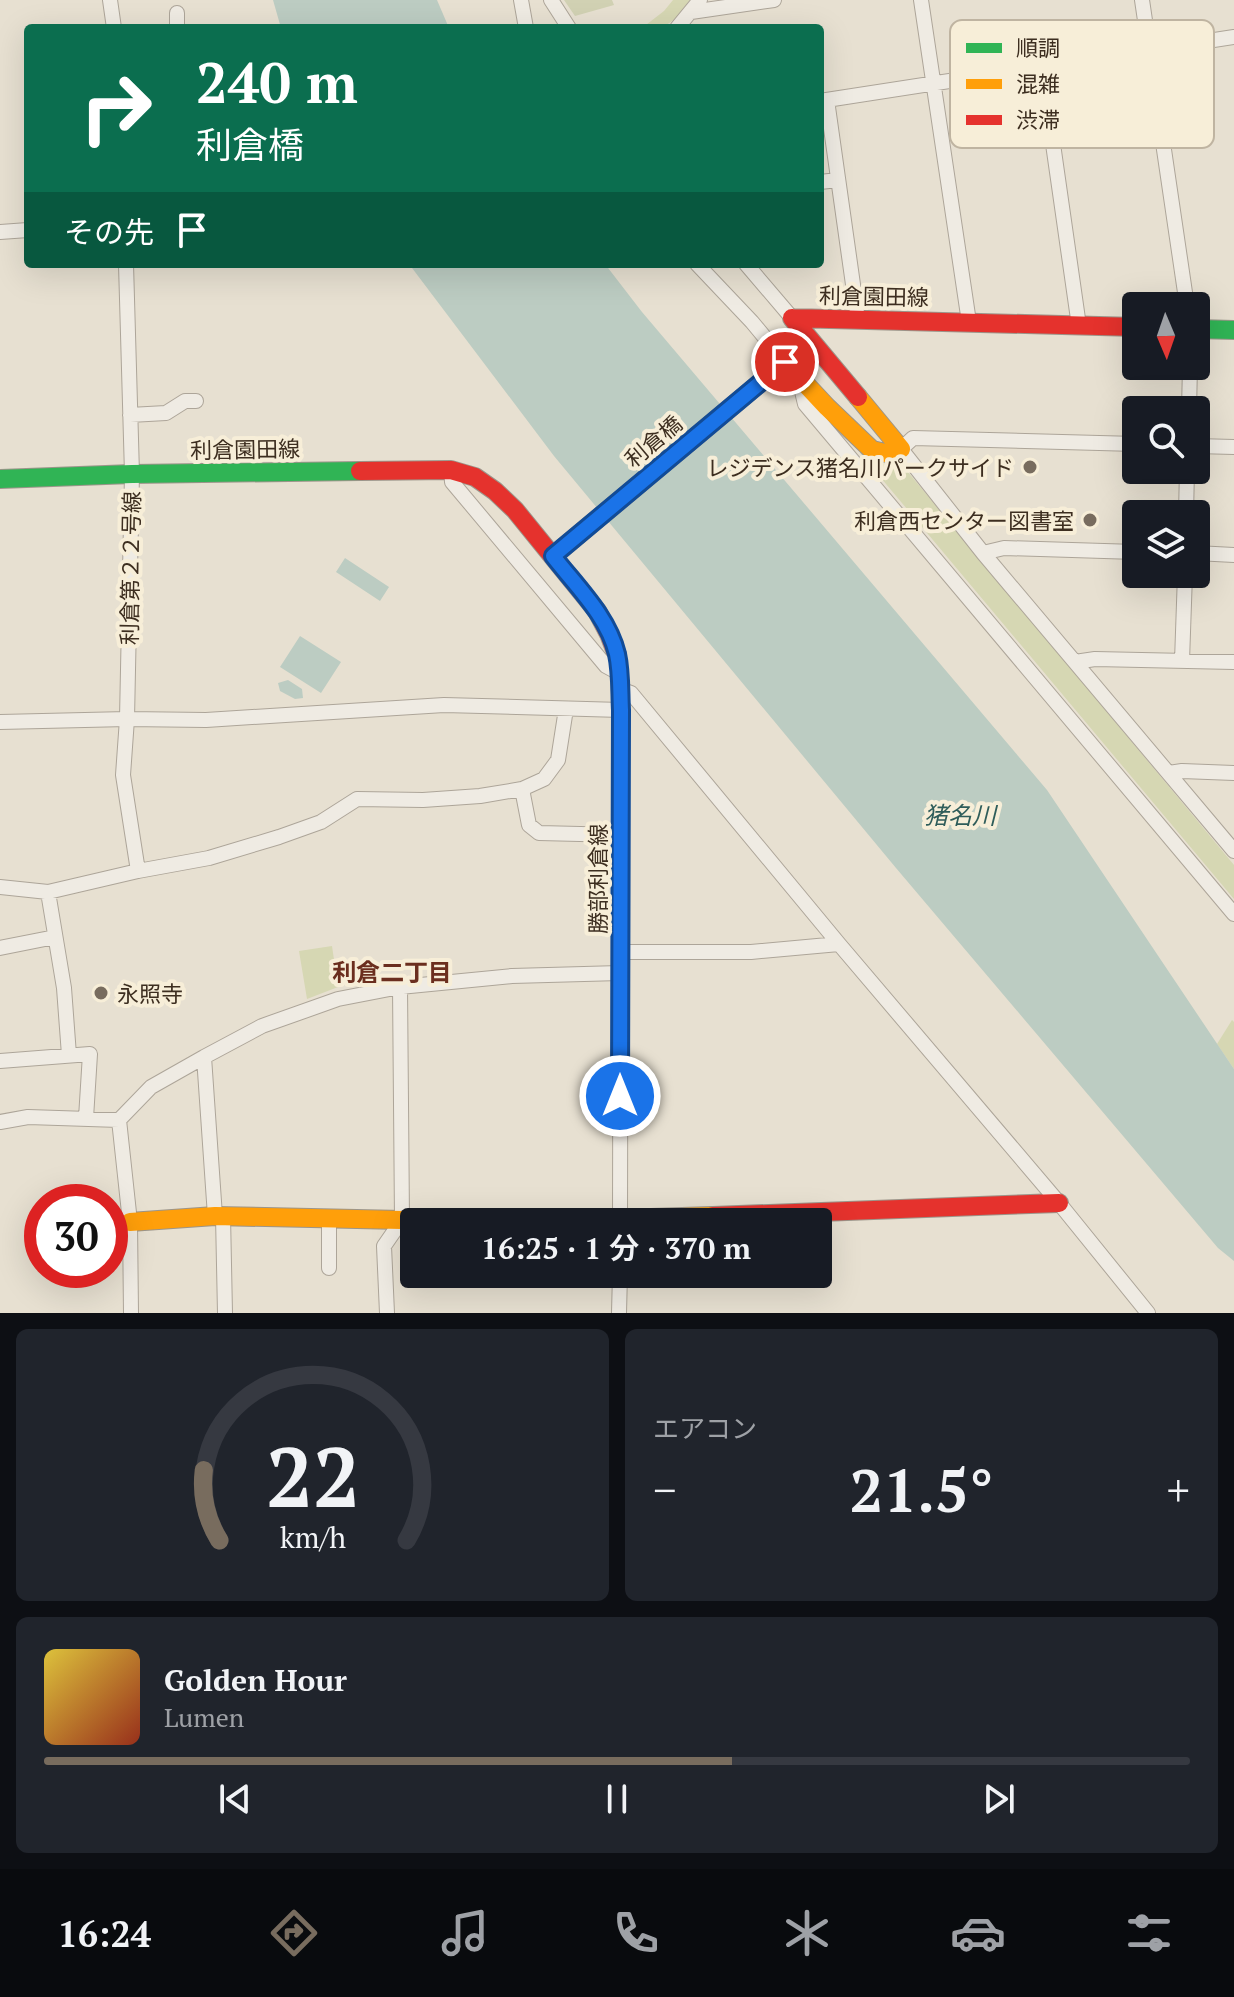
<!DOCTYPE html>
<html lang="ja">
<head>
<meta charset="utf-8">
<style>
  :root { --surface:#171b24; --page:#20242c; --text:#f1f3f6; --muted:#9ea1a6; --line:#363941; --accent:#786c5e }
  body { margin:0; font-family:"PT Serif","Noto Sans JP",serif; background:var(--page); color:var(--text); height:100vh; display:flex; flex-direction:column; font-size:30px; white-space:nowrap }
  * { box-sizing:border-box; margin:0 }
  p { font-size:26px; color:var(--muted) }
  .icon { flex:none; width:44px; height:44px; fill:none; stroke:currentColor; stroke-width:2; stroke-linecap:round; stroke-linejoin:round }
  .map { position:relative; height:1313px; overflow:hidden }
  .panel { display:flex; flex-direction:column; gap:16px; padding:16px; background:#0d0f14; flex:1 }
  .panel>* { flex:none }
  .hud { position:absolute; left:24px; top:24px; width:800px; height:244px; border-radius:8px; box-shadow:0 8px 32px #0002; background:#0b6e4f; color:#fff; overflow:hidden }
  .needle { width:52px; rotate:178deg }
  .controls { position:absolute; left:1122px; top:292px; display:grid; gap:16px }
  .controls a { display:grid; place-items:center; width:88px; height:88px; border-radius:8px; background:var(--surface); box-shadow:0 8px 32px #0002; font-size:40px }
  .speed { position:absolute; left:24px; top:1184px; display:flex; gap:16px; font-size:40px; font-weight:700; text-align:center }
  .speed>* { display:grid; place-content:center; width:104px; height:104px; border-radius:50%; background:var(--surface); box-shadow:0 8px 32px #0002; line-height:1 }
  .speed .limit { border:12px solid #d22; background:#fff; color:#111 }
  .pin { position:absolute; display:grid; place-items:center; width:68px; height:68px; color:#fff; margin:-34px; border:4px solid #fff; border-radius:50%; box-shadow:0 2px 8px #0007 }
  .me { position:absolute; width:88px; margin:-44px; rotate:0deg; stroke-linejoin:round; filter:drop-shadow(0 0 6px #0008) }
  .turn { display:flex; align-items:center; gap:28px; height:168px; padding:0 40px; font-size:36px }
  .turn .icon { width:104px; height:104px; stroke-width:2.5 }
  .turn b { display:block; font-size:56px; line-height:68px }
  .then { display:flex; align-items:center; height:76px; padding:0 40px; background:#0003; gap:16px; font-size:30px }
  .big { font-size:60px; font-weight:600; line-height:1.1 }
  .panel .widget { flex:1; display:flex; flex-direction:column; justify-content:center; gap:12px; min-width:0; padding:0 28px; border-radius:12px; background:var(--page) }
  .panel .dial { align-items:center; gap:0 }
  .dial svg { height:208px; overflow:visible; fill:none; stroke:var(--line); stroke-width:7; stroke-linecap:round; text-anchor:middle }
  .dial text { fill:var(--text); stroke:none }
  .song { display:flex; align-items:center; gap:24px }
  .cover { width:96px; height:96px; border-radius:12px; background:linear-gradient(135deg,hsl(50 70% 55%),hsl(10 70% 35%)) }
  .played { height:8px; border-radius:4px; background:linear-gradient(90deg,var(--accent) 60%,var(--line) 60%) }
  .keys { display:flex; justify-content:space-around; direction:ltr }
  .heat { display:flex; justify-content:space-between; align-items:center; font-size:44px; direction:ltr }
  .panel .tiles { flex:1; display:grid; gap:16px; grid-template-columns:1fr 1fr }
  .widget:last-child { grid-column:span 2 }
  .trip { position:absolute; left:400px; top:1208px; width:432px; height:80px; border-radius:8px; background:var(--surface); box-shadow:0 8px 32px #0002; font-weight:600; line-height:80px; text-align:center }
  .tab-bar { display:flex; height:128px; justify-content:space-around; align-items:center; background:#090b0e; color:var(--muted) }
  .tab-bar .icon { width:56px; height:56px }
  .tab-bar .active { color:var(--accent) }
  .tab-bar b { font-size:36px; color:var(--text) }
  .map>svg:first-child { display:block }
  .green { fill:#d6d7b3 }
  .cemetery { fill:#d1d1b3 }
  .water { fill:#bcccc2 }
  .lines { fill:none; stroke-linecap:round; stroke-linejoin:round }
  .street-casing { stroke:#ada599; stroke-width:16 }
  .fast-casing { stroke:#9c958a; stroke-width:20 }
  .slow-casing { stroke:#9c958a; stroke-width:20 }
  .jam-casing { stroke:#9c958a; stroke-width:20 }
  .street { stroke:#efebe3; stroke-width:14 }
  .fast { stroke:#30b455; stroke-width:18 }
  .slow { stroke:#ff9f0a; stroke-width:18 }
  .jam { stroke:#e5322d; stroke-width:18 }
  .route-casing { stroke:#114b97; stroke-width:20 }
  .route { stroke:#1a73e8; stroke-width:14 }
  .poi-dot { fill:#786c5e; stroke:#f7eed8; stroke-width:3 }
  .labels { text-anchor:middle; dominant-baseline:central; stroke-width:8; stroke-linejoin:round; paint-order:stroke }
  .street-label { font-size:22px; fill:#3d2e20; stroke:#f7eed8 }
  .poi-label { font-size:22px; fill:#3d2e20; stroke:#f7eed8; text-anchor:end }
  .water-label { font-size:24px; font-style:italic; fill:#2f5d5a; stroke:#f7eed8 }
  .neighbourhood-label { font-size:24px; font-weight:bold; fill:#6b2e1e; stroke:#f7eed8 }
  .key { fill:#f7eed8; stroke:#bfb4a1; stroke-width:2 }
  .key-label { font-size:22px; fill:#3d2e20 }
</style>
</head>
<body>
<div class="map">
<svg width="1234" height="1313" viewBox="0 0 1234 1313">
  <rect width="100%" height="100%" fill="#e7e0d1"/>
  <path class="green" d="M673,0H690L675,19L662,28H642L664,11Z
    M863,451L898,460L1234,865V899L860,453Z
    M332,946L338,987L307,999L299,951Z
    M1232,1020L1234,1022V1069L1217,1044Z"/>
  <path class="cemetery" d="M564,0H612L614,5L575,16Z"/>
  <path class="water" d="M273,0H437L449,28H281Z
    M409,264H605L642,312L1047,790L1234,1069V1261L1218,1248L896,868L554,456Z
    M345,558L389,587L380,601L336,572Z
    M300,636L341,662L321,693L280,667Z
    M288,680L302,689L303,698L295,699L280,691L278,683Z"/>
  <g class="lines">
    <defs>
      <path id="street" d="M110,0L114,28
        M521,0L526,28
        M551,0L569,28
        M921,0L969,322
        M1142,0L1187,306
        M691,12L774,0
        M177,28V13
        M677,28L700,0
        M1042,67L1079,326
        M827,100L858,320
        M820,101L1234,37
        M820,182L838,180
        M0,232L28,230
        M126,264L132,474L127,719L123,775L138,871
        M697,264L752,322L785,362
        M746,264L792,318
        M799,379L805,404L1234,914
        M1189,410L1190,366
        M130,415L166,413L185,401H196
        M1136,444L913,438L901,449L983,553L1234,851
        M1196,446L1234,447
        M451,470L452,482L606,666L619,673
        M1186,514L1187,470
        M983,553L1004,548L1136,552
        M1196,553L1234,555
        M617,655L621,710L620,1222
        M1182,661L1185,574
        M1075,662L1095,659L1234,662
        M620,689L631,693L839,944L1059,1203L1148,1313
        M0,722L127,719L206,720L444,705L621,710
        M1169,773L1182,771L1234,773
        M522,789L529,825L539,833L621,835
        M0,887L48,892L138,871L209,858L279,837L321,822L357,799L423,800L480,796L522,789L544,779L558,760L566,709
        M48,892L64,988L69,1055
        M0,948L55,937
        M620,952H751L839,944
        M204,1057L215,1216
        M0,1061L90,1054L86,1118
        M0,1122L28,1117L119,1120
        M223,1216L225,1313
        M329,1268V1218
        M131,1313L130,1222L119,1120L151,1087L204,1057L262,1026L338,999L400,987L512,976L620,973
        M387,1313L384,1246L402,1220L400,987
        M619,1313L620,1274"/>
      <path id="fast" d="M1196,329L1234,330
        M0,479L132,474L360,471"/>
      <path id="slow" d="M553,556L785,362L827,407L872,450L885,453L901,449L858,397
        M130,1222L215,1216L402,1220L620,1219L713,1216"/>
      <path id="jam" d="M792,318L1136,327
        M792,318L858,397
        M360,471L451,470L475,477L495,491L515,510L597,611L609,634L617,655
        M713,1216L1059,1203"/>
    </defs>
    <use href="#street" class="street-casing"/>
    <use href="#fast" class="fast-casing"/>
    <use href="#slow" class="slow-casing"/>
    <use href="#jam" class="jam-casing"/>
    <use href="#street" class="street"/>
    <use href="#fast" class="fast"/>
    <use href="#slow" class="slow"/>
    <use href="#jam" class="jam"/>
  </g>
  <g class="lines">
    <defs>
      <path id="route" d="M620,1096L621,710C620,692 621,672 617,654C608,616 576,586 553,556L785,362"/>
    </defs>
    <use href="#route" class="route-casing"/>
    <use href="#route" class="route"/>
  </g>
  <g class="poi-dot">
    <circle cx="1030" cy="467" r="8"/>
    <circle cx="1090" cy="520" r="8"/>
    <circle cx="101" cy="993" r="8"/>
  </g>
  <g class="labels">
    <g class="street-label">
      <text transform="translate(874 296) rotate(1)">利倉園田線</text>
      <text transform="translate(653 441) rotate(-40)">利倉橋</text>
      <text transform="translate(245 449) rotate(-1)">利倉園田線</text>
      <text transform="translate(130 568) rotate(-89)">利倉第２２号線</text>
      <text transform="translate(597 879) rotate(-90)">勝部利倉線</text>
    </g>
    <g class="poi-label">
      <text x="1014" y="467">レジデンス猪名川パークサイド</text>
      <text x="1074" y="520">利倉西センター図書室</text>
      <text x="117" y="993" text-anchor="start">永照寺</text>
    </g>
    <g class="water-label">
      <text x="960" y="815">猪名川</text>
    </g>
    <g class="neighbourhood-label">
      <text x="392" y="972">利倉二丁目</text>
    </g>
  </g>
  <rect x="950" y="20" width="264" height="128" rx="12" class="key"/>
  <rect x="966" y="43" width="36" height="10" fill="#30b455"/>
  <rect x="966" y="79" width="36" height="10" fill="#ff9f0a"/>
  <rect x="966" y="115" width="36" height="10" fill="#e5322d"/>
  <g class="key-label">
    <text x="1016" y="56">順調</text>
    <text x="1016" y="92">混雑</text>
    <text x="1016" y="128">渋滞</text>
  </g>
</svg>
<div class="controls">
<a><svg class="needle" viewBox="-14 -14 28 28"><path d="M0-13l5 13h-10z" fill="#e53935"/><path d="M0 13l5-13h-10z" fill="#9ea1a6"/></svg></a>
<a><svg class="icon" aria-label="search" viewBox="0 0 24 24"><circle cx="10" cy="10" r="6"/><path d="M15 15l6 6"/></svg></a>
<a><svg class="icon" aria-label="layers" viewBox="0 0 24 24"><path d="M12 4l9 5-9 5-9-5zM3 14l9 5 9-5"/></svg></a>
</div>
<div class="speed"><div class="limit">30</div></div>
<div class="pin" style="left:785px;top:362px;background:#d93025"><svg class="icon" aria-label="arrive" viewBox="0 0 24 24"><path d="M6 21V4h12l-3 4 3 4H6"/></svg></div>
<svg class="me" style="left:620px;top:1096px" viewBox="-20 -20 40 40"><circle r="17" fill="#1a73e8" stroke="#fff" stroke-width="3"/><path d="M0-11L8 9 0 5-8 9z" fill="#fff"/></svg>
<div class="trip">16:25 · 1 分 · 370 m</div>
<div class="hud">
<div class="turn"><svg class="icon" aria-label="right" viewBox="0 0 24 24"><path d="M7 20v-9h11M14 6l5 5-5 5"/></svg><div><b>240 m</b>利倉橋</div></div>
<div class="then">その先<svg class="icon" aria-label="arrive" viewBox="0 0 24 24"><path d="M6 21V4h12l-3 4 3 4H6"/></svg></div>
</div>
</div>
<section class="panel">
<div class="tiles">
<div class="widget dial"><svg viewBox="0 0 100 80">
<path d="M14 69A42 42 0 1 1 86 69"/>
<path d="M14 69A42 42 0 0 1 8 42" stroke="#786c5e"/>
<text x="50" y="56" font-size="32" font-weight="700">22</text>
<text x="50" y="72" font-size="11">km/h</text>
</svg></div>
<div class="widget"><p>エアコン</p>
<div class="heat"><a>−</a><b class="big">21.5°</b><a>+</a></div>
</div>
<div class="widget">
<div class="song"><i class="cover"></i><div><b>Golden Hour</b><p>Lumen</p></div></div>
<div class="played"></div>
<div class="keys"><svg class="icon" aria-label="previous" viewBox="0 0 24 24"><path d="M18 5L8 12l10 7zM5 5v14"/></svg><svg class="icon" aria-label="pause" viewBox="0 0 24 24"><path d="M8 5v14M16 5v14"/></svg><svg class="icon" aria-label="next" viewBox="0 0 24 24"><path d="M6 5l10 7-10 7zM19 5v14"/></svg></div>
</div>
</div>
</section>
<nav class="tab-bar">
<b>16:24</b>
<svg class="icon active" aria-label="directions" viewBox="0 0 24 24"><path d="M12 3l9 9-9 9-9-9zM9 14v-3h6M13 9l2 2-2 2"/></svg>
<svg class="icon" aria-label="music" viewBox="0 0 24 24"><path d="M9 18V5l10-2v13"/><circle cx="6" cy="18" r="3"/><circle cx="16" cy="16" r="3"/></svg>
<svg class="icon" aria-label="phone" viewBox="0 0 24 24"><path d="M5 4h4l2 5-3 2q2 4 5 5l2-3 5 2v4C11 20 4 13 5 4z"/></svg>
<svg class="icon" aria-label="climate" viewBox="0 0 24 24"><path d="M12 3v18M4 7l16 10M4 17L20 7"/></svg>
<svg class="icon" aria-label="car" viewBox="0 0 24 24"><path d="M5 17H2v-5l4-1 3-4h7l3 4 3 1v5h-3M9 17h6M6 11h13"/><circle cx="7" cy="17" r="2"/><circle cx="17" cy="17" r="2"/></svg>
<svg class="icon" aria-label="filters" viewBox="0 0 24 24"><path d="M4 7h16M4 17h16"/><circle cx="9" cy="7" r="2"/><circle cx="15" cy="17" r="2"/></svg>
</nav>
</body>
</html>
